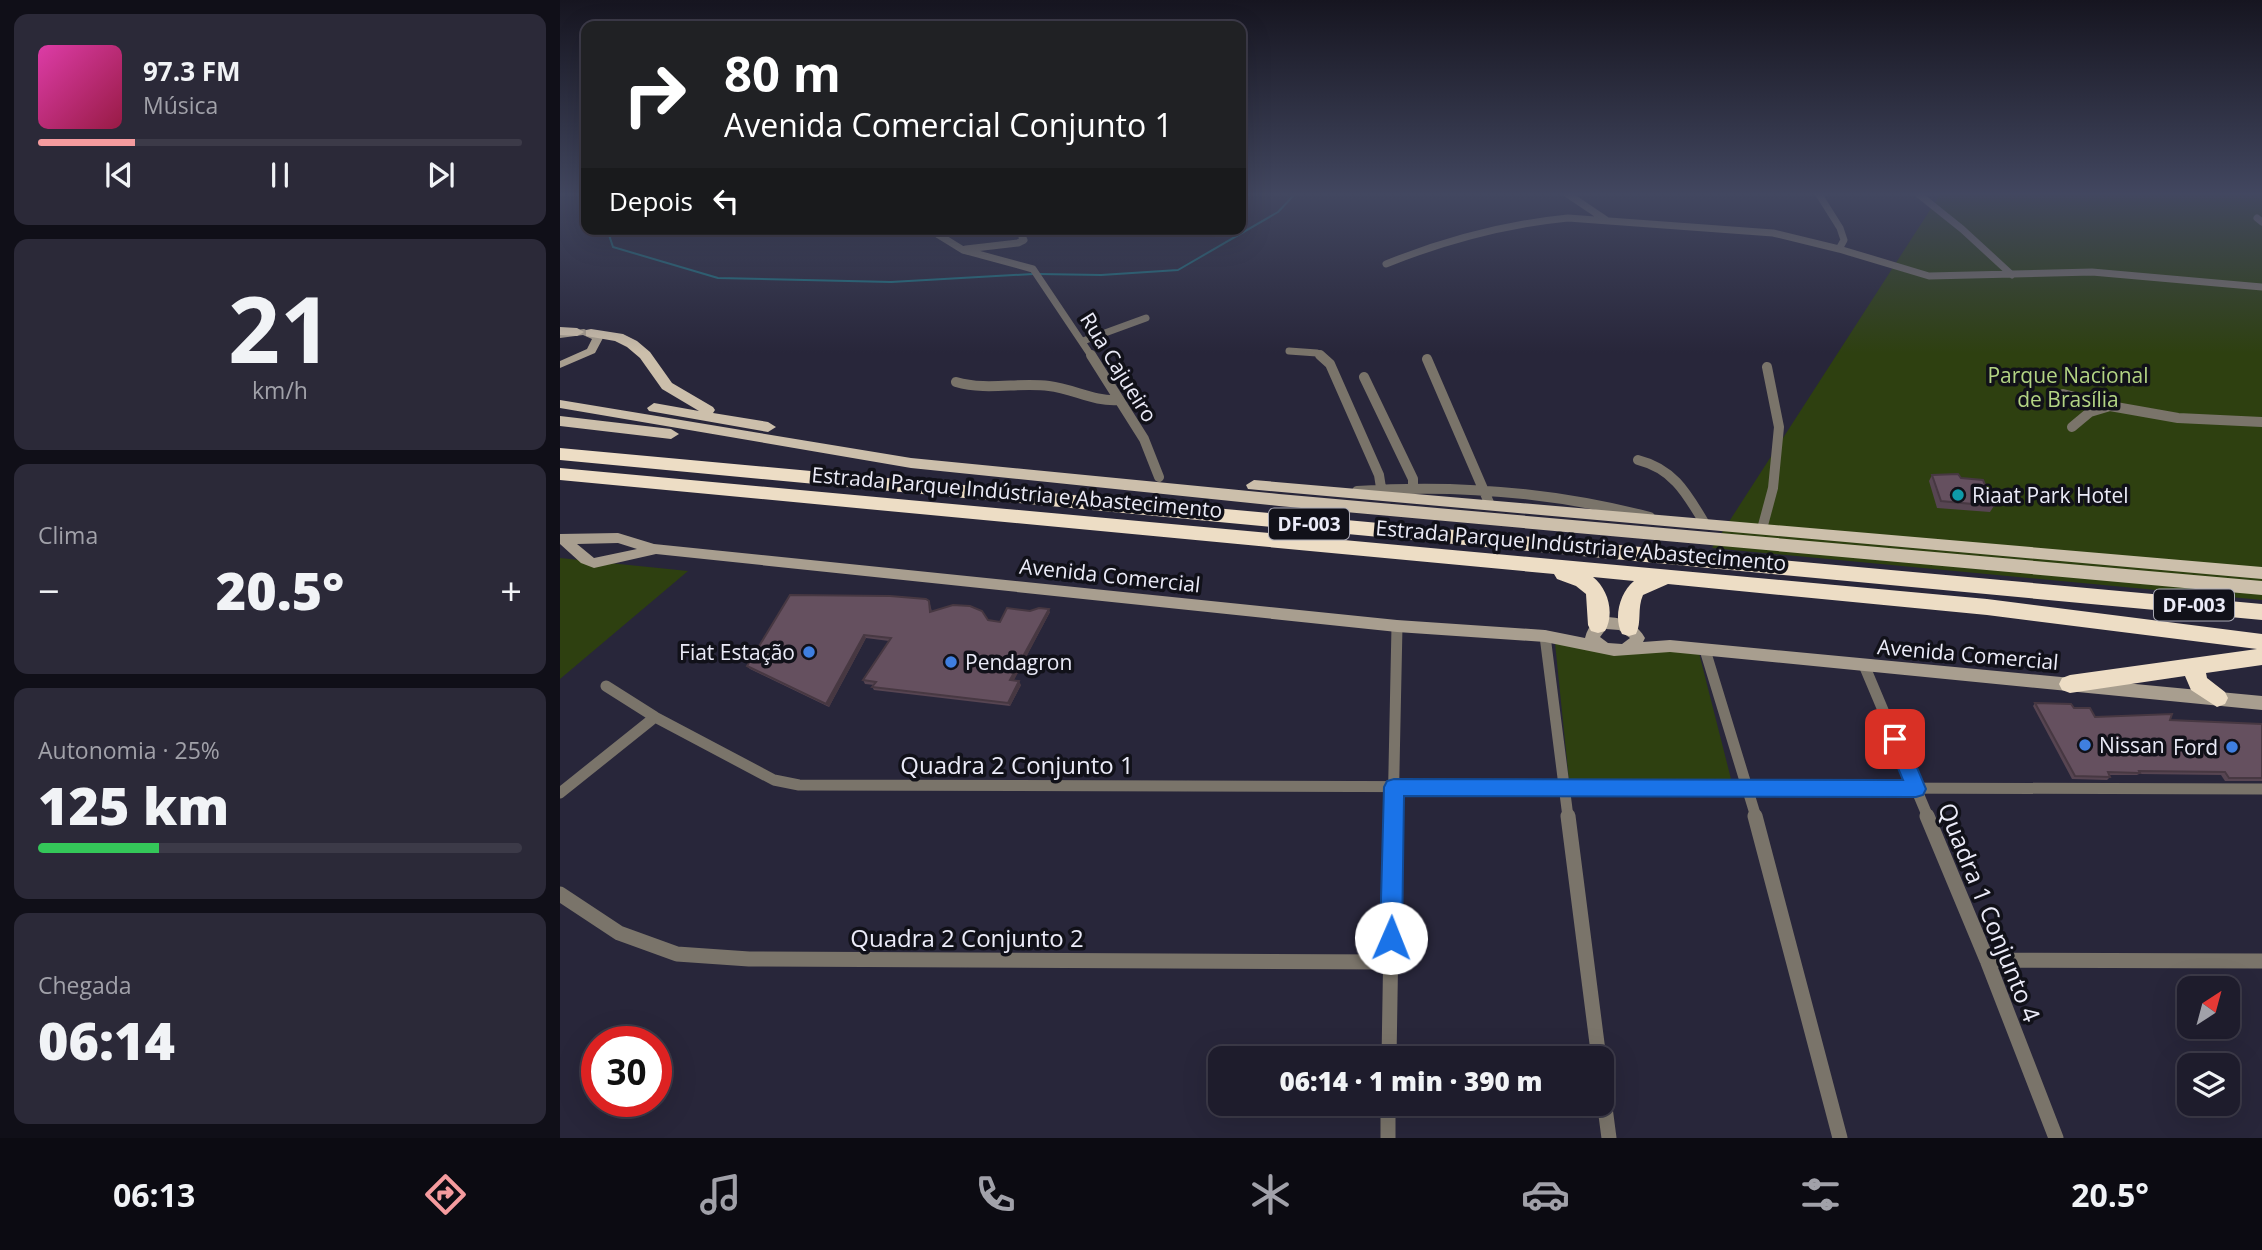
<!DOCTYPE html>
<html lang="pt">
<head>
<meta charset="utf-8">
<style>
  :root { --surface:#1e1c2c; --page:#2b2938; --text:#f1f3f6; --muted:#a1a1a9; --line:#3c3a48; --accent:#f59b9e }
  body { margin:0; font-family:"Open Sans",sans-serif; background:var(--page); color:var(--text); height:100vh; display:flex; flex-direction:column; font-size:26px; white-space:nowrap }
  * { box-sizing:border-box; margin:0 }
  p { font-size:23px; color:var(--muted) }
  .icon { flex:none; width:38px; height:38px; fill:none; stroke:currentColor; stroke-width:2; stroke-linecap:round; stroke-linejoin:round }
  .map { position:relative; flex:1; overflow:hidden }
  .drawer { display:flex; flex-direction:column; gap:14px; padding:14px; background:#100f18; width:560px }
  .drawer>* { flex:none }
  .banner { position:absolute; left:21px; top:21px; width:665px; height:214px; border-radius:14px; box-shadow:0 7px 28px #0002,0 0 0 2px var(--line); background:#202124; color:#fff; overflow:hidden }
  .needle { width:46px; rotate:36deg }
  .fabs { position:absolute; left:1617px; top:976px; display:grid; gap:14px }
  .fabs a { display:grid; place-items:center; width:63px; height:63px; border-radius:14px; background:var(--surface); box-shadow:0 7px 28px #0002,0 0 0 2px var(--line); font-size:35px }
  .speed { position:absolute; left:21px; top:1026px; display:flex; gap:14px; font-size:35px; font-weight:700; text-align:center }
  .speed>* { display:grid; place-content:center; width:91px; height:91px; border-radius:50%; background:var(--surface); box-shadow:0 7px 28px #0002,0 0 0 2px var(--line); line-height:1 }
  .speed .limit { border:10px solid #d22; background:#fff; color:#111 }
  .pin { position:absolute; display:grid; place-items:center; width:60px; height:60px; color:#fff; margin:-30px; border-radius:14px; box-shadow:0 4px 10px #0006 }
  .me { position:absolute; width:77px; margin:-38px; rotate:1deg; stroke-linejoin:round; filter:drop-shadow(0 0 5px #0008) }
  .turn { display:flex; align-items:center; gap:24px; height:147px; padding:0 28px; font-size:32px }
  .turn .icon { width:91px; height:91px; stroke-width:2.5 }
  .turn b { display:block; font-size:49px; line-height:60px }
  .then { display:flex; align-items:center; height:66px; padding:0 28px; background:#0003; gap:14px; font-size:26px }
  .big { font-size:52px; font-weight:800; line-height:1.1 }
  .drawer .card { flex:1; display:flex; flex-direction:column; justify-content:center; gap:10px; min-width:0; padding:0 24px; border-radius:14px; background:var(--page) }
  .drawer .dial { align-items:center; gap:0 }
  .dial b { font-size:91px; line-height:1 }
  .song { display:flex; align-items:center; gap:21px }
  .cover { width:84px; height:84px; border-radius:10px; background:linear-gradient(135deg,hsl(320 70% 55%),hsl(340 70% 35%)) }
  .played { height:7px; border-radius:4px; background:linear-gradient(90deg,var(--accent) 20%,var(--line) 20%) }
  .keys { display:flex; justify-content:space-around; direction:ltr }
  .heat { display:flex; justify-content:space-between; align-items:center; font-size:38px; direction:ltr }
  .charge { height:10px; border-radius:5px; background:linear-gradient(90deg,#34c759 25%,var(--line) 0) }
  .trip { position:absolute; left:648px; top:1046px; width:406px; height:70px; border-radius:14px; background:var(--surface); box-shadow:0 7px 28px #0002,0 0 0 2px var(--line); font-weight:800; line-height:70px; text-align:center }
  .tabs { display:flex; height:112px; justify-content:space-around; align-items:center; background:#0c0b12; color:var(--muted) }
  .tabs .icon { width:49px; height:49px }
  .tabs .selected { color:var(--accent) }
  .tabs b { font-size:32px; color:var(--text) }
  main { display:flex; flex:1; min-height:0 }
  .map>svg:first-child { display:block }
  .green { fill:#2e4010 }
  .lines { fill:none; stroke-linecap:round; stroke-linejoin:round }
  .stream { stroke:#1b7582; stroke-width:2 }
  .street-far3 { stroke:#7a746a; stroke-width:7 }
  .street-far2 { stroke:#7a746a; stroke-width:10 }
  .street-far1 { stroke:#7a746a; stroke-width:11 }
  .street { stroke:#7a746a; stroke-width:15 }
  .secondary { fill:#a89e8f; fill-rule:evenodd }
  .primary { fill:#ccbfab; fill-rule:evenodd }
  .highway { fill:#edddc5; fill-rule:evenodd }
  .wall { fill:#574552 }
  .shaded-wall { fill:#473842 }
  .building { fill:#65505f; stroke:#473842; stroke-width:2 }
  .route { fill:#1a73e8; stroke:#114b97; stroke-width:2 }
  .culture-dot { fill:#0f9aa8; stroke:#111119; stroke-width:2.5 }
  .shop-dot { fill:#3f7fe0; stroke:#111119; stroke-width:2.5 }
  .labels { text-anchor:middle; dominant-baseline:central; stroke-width:7; stroke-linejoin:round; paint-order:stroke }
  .shield { fill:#111119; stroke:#aaaab5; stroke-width:2 }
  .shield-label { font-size:19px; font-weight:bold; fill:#ebebf8 }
  .street-label { font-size:21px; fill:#ebebf8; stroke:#111119 }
  .park-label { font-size:21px; fill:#b3d484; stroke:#111119 }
  .poi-label { font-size:21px; fill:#ebebf8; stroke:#111119; text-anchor:start }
  .near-street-label { font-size:24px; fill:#ebebf8; stroke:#111119 }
</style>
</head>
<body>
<main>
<section class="drawer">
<div class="card">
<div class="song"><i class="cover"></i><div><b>97.3 FM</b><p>Música</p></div></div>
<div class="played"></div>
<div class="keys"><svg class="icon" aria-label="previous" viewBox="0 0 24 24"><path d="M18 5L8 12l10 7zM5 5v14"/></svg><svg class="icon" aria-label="pause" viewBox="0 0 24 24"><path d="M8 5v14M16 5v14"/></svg><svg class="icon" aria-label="next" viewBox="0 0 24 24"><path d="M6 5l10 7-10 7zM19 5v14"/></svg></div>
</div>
<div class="card dial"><b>21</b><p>km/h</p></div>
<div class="card"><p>Clima</p>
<div class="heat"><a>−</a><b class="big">20.5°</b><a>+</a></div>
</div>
<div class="card"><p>Autonomia · 25%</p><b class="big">125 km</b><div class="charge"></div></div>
<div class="card"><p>Chegada</p><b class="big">06:14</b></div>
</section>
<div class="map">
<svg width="1702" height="1138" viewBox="0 0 1702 1138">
  <rect width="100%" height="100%" fill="#28263a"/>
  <path class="green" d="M1381,193H1702V600L1152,548Z
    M0,558L128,571L0,679Z
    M995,643L1139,653L1171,779L1009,780Z"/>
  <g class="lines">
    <path class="stream" d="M47,229L53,247L158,278L331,282L473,274
      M479,274L541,275L618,270L718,212L736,193"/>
    <path class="street-far3" d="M1006,193L1046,220
      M1258,193L1280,228L1284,240L1279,249
      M1357,193L1402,229L1452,275
      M1697,218L1702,222
      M369,229L403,250L473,269L532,357
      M406,249L458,243L464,240L458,229
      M826,264C883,241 947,224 1008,218L1213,233L1279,249L1369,276L1532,272L1702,287
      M523,341L586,318
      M729,351L757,353L762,357"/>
    <path class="street-far2" d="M531,355L584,439L599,477
      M760,355L770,364L819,475L822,494
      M867,359L930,505
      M804,377L853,479V488L849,494
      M396,382C427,391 458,382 489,386C514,389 534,402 559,400
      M1503,394L1547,405
      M1512,427L1530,412L1550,406L1618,418L1702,422
      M1078,460C1114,469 1127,494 1145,524
      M797,491C897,484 993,492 1090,517
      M1202,529L1213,488L1219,427L1207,367"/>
    <path class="street-far1" d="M985,636L1008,817
      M1145,650L1196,817
      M1304,665L1368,817
      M46,686L95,717L214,780L239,785L1702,789
      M0,793L95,717
      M833,817L837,626"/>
    <path class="street" d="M1008,816L1039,1059
      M1195,816L1280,1138
      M1367,816L1427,960L1496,1138
      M0,894L59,933L117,954L189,959L831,962
      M1427,960L1702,961
      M829,1059L833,816
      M1041,1077L1049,1138
      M828,1104V1138"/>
    <path class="secondary" d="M24,329L43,338L35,353L0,368V361L27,349L32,339L23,335L0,338V332Z
      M58,533L94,544L837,620L985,630L1025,638C1032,606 1073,615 1085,638L1083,642L1110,640L1702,696V710L1110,652L1054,656L985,642L837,632L96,554L34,568L21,563L0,544V534ZM58,543L77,549L34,558L17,544ZM1046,629L1059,630L1070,638L1062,644L1048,643L1040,637Z"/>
    <path class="primary" d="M0,327L17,328L24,332L17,336L0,335Z
      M31,329L63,334L77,341L90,352L112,383L153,407L155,410L153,413L208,422L216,427L208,432L89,411L87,408L94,403L139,411L102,389L80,358L67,347L55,341L26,336V330Z
      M0,400L351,458L719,494L1702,581V595L719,506L351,468L0,408Z
      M0,416L111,429L119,434L111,439L0,426Z
      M694,480L1702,567V579L688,489L686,485Z"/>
    <path class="highway" d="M0,448L1702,604V620L0,460Z
      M0,468L1427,599L1702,634V665L1646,673L1647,678L1665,692L1668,698L1665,704L1657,707L1631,690L1625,676L1510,693L1502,690L1499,684L1502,678L1510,675L1697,649L1427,615L1108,584L1083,595C1077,608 1082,622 1076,634L1069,636L1062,634C1053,618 1060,592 1074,581L1033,577C1048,589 1055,613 1045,631L1038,633L1031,631L1028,625L1026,594L1016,586L997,579L994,574L0,480Z"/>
  </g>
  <path class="wall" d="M1372,475L1401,478L1434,506L1430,512L1377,508L1369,481Z
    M370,604L372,612L440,622L470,611L490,612L453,681L461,685L450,706L314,690L312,687L314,685L305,684L303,680L329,641L306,638L269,707L190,669L187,666Z
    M1475,703L1514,708L1535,717L1702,724V781H1665L1661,775L1579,774L1577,775H1550V777L1547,780L1512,779L1473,706Z"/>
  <path class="shaded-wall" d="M489,609L490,612L452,684L450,680Z
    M304,635L306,638L269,707L266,704Z
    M459,681L461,685L450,706L448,703Z"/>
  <path class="building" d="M1398,474L1401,478L1423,480L1434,506L1381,501L1372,475Z
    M230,595L330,596L366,599L369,601L370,612L393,605L410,606L422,611L428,620L440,622L447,608L470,611L479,608L489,609L450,680L459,681L448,703L312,687L316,682L303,680L331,638L304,635L266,704L187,666Z
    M1475,703L1511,704L1514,708H1530L1535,717L1612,714L1610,720L1702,724V778H1669L1665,772L1579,771L1580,773L1548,772L1550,777L1515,776Z"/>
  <linearGradient id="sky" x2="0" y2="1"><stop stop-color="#161520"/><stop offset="0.55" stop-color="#424760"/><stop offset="1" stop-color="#424760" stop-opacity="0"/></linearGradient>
  <rect width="1702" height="353" fill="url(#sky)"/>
  <path class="route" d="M1335,731L1342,733L1345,739L1366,789L1363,795L1356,797L844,796L842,938L839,946L831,949L823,946L820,938L824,787L827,781L834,779L1343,780L1326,739L1329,733Z"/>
  <circle class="culture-dot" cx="1398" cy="495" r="7"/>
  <g class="shop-dot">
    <circle cx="249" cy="652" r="7"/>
    <circle cx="391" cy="662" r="7"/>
    <circle cx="1525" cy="745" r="7"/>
    <circle cx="1672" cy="747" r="7"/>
  </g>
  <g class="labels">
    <g class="shield">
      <rect x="709" y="508.5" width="80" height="31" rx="5"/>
      <rect x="1594" y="589.5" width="80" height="31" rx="5"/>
    </g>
    <g class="shield-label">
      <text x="749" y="524">DF-003</text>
      <text x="1634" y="605">DF-003</text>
    </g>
    <g class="street-label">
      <text transform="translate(559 367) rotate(58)">Rua Cajueiro</text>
      <text transform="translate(457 492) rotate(5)">Estrada Parque Indústria e Abastecimento</text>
      <text transform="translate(1021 545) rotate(5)">Estrada Parque Indústria e Abastecimento</text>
      <text transform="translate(550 575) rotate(6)">Avenida Comercial</text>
      <text transform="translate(1408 654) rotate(5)">Avenida Comercial</text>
    </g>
    <g class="park-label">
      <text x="1508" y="375">Parque Nacional<tspan x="1508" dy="24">de Brasília</tspan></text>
    </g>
    <g class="poi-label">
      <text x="1412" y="495">Riaat Park Hotel</text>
      <text x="235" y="652" text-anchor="end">Fiat Estação</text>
      <text x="405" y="662">Pendagron</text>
      <text x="1539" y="745">Nissan</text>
      <text x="1658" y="747" text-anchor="end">Ford</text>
    </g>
    <g class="near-street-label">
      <text x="457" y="764">Quadra 2 Conjunto 1</text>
      <text transform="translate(1430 912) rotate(68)">Quadra 1 Conjunto 4</text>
      <text x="407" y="937">Quadra 2 Conjunto 2</text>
    </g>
  </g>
</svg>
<div class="fabs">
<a><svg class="needle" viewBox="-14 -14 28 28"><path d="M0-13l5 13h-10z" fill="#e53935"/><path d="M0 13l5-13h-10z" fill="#a1a1a9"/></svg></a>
<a><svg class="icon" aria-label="layers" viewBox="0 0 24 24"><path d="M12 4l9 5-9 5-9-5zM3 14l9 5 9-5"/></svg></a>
</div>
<div class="speed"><div class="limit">30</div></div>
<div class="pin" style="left:1335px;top:739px;background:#d93025"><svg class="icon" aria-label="arrive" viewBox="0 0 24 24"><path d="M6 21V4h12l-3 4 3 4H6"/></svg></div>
<svg class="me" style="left:831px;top:938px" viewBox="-20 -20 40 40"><circle r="19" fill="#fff"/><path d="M0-13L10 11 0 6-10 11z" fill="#1a73e8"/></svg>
<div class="trip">06:14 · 1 min · 390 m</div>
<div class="banner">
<div class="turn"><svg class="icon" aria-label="right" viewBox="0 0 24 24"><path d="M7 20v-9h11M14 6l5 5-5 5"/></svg><div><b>80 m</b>Avenida Comercial Conjunto 1</div></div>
<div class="then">Depois<svg class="icon" aria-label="left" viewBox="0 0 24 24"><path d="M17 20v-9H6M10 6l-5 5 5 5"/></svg></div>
</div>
</div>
</main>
<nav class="tabs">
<b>06:13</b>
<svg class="icon selected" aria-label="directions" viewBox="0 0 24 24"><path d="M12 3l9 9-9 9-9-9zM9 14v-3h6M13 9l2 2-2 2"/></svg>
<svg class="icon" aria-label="music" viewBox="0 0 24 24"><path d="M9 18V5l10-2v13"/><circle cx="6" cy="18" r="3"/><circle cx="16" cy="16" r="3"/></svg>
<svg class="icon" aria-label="phone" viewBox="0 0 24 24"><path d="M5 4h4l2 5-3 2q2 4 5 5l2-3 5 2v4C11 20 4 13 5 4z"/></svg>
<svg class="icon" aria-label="climate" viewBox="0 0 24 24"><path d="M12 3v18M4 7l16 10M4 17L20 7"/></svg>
<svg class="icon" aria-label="car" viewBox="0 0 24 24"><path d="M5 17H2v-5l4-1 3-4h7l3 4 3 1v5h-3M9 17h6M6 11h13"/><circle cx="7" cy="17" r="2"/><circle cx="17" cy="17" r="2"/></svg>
<svg class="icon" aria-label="filters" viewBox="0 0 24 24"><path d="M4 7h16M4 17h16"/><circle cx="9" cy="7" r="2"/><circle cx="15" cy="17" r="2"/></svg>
<b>20.5°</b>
</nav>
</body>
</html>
